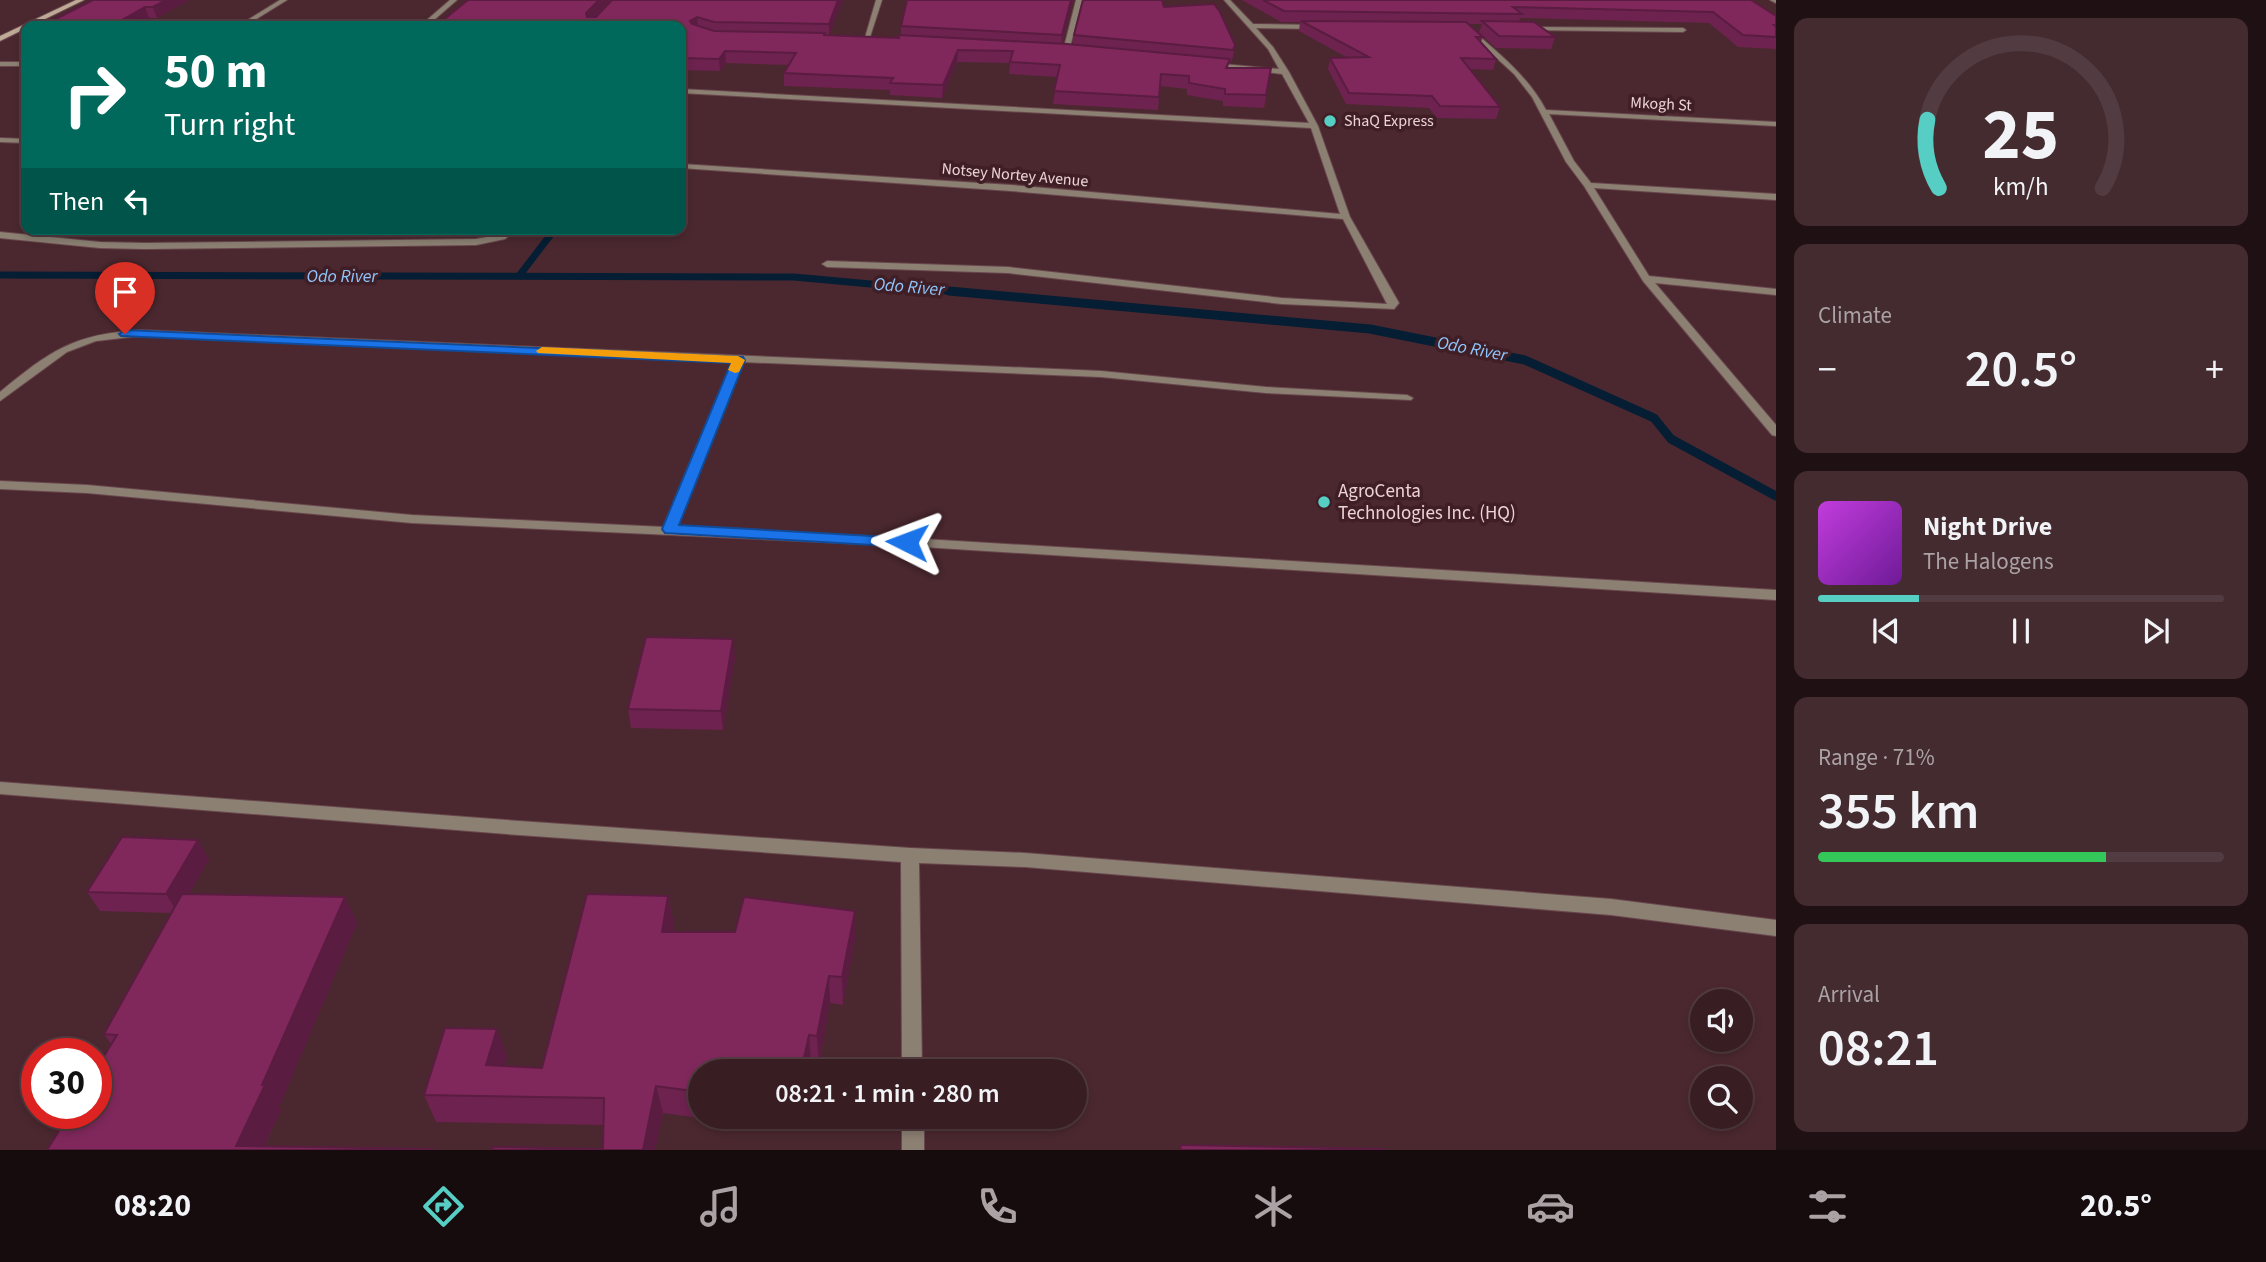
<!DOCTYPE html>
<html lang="en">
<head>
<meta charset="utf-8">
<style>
  :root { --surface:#381e23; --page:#432b30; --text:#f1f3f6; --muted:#aba2a6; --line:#523c41; --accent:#56cec4 }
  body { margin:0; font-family:"Source Sans 3",sans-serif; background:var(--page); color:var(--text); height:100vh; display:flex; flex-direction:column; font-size:26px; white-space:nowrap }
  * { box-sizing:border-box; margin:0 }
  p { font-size:23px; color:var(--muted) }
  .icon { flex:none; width:38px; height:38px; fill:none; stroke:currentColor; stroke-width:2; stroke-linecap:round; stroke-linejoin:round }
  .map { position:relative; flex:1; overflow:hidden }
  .side { display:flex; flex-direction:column; gap:18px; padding:18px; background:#1f1013; width:490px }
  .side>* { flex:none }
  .top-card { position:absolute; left:21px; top:21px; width:665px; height:214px; border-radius:14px; box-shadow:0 4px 10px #0003,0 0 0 2px var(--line); background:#00695c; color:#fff; overflow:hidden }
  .tools { position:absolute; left:1690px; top:989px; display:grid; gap:14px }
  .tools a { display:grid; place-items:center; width:63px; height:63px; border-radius:50%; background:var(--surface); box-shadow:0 4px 10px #0003,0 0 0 2px var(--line); font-size:35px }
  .speed { position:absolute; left:21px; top:1038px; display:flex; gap:14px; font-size:35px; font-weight:700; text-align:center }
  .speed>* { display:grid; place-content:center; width:91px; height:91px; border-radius:50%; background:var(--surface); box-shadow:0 4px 10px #0003,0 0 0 2px var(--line); line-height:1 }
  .speed .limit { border:10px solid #d22; background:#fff; color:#111 }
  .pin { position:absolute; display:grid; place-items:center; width:60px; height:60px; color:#fff; margin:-72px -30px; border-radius:50% 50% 50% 0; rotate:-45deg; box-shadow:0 0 7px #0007 }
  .pin .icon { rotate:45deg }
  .me { position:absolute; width:77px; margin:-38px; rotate:273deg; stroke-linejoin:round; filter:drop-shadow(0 0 5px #0008) }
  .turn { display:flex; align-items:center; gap:24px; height:147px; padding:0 28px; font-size:32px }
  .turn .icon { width:91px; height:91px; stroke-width:2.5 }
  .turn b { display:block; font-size:49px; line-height:60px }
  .then { display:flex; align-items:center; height:66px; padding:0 28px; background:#0003; gap:14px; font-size:26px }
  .big { font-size:52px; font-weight:600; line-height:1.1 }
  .side .tile { flex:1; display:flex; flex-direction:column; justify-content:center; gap:10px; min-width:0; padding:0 24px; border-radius:14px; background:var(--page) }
  .side .dial { align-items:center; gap:0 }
  .dial svg { height:182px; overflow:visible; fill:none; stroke:var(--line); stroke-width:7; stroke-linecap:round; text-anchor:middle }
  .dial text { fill:var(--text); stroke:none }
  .song { display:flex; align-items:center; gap:21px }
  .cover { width:84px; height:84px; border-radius:10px; background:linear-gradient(135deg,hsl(290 70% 55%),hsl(280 70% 35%)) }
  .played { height:7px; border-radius:4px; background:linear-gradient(90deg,var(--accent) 25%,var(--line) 25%) }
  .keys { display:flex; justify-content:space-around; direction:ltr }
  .heat { display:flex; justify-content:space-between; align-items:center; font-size:38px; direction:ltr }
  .charge { height:10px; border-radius:5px; background:linear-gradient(90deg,#34c759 71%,var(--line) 0) }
  .trip { position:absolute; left:688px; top:1059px; width:399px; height:70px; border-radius:35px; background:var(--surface); box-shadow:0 4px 10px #0003,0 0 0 2px var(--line); font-weight:600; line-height:70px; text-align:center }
  .dock { display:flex; height:112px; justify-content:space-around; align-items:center; background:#160c0e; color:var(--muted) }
  .dock .icon { width:49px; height:49px }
  .dock .selected { color:var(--accent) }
  .dock b { font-size:32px; color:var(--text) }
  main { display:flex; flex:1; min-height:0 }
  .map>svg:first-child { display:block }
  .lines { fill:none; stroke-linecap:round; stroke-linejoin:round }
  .stream-far1 { stroke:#051e34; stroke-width:7 }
  .stream { stroke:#051e34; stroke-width:9 }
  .street-casing { stroke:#68474d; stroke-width:2 }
  .secondary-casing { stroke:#68474d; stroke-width:2 }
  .street { fill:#8c8073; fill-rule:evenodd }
  .secondary { fill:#beaa96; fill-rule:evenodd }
  .wall { fill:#6e224f }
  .shaded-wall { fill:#5a1c40 }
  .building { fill:#80285c; stroke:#5a1c40; stroke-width:2 }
  .route { fill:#1a73e8; stroke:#114b97; stroke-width:2 }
  .slow { fill:#f59e0b }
  .poi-dot { fill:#56cec4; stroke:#401e25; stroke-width:2.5 }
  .labels { text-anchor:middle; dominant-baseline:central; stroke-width:7; stroke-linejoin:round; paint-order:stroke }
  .far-street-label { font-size:16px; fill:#ebd3d6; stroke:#401e25 }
  .far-poi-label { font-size:16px; fill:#ebd3d6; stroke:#401e25; text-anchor:start }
  .far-water-label { font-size:18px; font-style:italic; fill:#8dc6fd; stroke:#401e25 }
  .poi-label { font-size:19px; fill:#ebd3d6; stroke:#401e25; text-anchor:start }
</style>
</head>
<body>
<main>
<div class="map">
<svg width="1776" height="1150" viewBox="0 0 1776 1150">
  <rect width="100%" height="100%" fill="#4b282f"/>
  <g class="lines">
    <path class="stream-far1" d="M0,275L794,277L969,293
      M519,276L555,229"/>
    <path class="stream" d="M949,291L1370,329L1525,360L1654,418L1671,439L1776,496"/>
    <defs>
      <path id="street" d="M280,0H287L245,26H238Z
        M450,0H457L427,26H420Z
        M876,0H882L869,40L864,41Z
        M1076,0H1082L1069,51L1066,53L1063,51Z
        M1224,0H1230L1253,24L1318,25L1321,27L1318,29L1256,28L1273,47L1289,72L1318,126L1350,217L1399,303L1394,309L1282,304L1008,273L827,267L822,264L827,261L1008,267L1282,298L1387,304L1343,219L1011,191L681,168V164L1011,185L1340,214L1311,128L681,93V89L1309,123L1282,74L1208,65L1211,63L1279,69L1268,49Z
        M1770,0H1776V3Z
        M1524,27L1683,28L1686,30L1683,32L1522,30Z
        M1466,28H1470C1498,53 1528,76 1546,110L1776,122V126L1549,114L1574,161L1591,183L1776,194V200L1594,188L1649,276L1776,289V295L1655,283L1776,425V436L1772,435L1643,281L1584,186L1566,162L1532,97L1514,74L1466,30Z
        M0,62H26V66H0Z
        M0,138L26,139V143L0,142Z
        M507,229H517L505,239L476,245L145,249L100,248L0,238V232L100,242L145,243L476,239L499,235Z
        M140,330L1101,371L1266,387L1407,395L1413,398L1411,400L1266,393L1101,377L743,362L677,527L907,538L1776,590V600L907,546L412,523L87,493L0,489V481L87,485L412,515L664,527L732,362L140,336L96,341L67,352L0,401V392C50,351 73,334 140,330Z
        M0,782L519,821L910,848L1025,853L1611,899L1776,920V936L1611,915L1025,867L919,863L922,1071H902L901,862L519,835L0,794Z
        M902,1116H924V1150H902Z"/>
      <path id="secondary" d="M76,0H84L0,41V36Z"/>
    </defs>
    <use href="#street" class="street-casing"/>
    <use href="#secondary" class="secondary-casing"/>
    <use href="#street" class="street"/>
    <use href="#secondary" class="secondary"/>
  </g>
  <path class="wall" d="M93,0H189L157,18H149L135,26H42Z
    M468,0H610L595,17L612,0H843L829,35H825L899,38L901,35V26L907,0H1073L1062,44H1073L1074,35L1164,7L1235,45L1233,57L1231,62H1229L1228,68H1271L1264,108L1223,106V101L1187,95V89L1160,86L1158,110L1053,104L1057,77L1009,74L1010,63L957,62L942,98L890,95V90L784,86V73L789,65L726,63L720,71L681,70V26H436Z
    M1242,0H1751L1776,16V49L1738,47L1709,23L1520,18L1519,22L1555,37L1551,49L1496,48L1479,33L1482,24H1468L1483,37L1481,42L1496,59L1493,70L1470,69L1500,107L1496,119L1437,118L1429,108L1346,104L1328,69L1330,58H1348L1299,31L1300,22H1281Z
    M735,658L723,730L631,728L628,709Z
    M198,840L209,859L189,894L345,897L357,923L279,1107L281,1110L264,1147L433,1149L434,1150H47L111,1044L104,1034L171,913L100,911L87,892Z
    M668,896L674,924L672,932H735L855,911V939L843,1005L830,1003L819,1064L811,1063L809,1071H700V1116H800L797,1131L663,1113L655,1150H492L603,1149L604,1125L436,1122L424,1095L497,1029L507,1057L504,1066L542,1068Z"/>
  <path class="shaded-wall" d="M166,0H189L157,18L153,7Z
    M599,0H610L588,24V26L586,13Z
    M838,0H843L829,35V24Z
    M1071,0H1073L1061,46L1062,35Z
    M145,7L149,18L135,26H111Z
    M697,17L698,28L691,32L690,21Z
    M958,50L957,62L942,98L943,85Z
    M725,51L726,63L720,71L719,59Z
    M733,639L735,658L723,730L721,711Z
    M198,840L209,859L178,913L166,894Z
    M668,896L674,924L667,960L662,932Z
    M345,897L357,923L279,1107L281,1110L262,1150L236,1146Z
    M855,911V939L843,1005L842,977Z
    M829,976L830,1003L819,1064L817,1036Z
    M497,1029L507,1057L497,1093L486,1065Z
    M809,1035L811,1063L809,1071H801Z
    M656,1086L663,1113L655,1150H643Z
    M795,1116H800L797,1131Z"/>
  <path class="building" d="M93,0H166L153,7H145L111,26H42Z
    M468,0H599L586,13L587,17H596L612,0H838L829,24L714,22L697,17L690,21L692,24L714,31L825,33L824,35L899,38V35L1067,44L1230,59L1226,68H1271L1266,95L1225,94V89L1189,83V76L1161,74L1159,97L1054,91L1060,65L1010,62L1013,51L958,50L943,85L890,83L893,78L784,73L796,53L725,51L719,59L681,58V26H602L604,24L536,23L534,26H436Z
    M907,0H1071L1062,35L901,26Z
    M1083,0H1162L1164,7L1214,4L1220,12L1235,45L1233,50L1074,35Z
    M1263,0H1751L1776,16V25H1774L1776,27V37L1743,35L1713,12L1513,7L1522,14L1284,11Z
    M1301,21L1466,22L1483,37H1476L1496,59L1461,58L1500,107L1440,106L1432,96L1349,93L1330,58L1369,57Z
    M1482,21L1534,22L1555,37L1499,36Z
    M646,637L733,639L721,711L628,709Z
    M122,837L198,840L166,894L87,892Z
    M182,894L345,897L262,1085H265L236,1146L433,1149V1150H47L70,1113H96V1069L117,1035L104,1034Z
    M587,894L668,896L662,932H735L744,897L855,911L842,977L829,976L817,1036L809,1035L801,1071H700V1092L656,1086L643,1150H492L493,1147L603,1149L604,1098L424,1095L445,1028L497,1029L486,1065L542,1068Z
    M1180,1145L1384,1149V1150H1181Z"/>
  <path class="route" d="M125,330L743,357L745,360L679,525L907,538L915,542L907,547L665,533L662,529L731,363L121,336L119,334Z"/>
  <path class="slow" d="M542,347L738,356L745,360L739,372L735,373L728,370L731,363L538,353L536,351Z"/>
  <g class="poi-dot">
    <circle cx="1330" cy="121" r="7"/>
    <circle cx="1324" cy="502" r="7"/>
  </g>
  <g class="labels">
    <g class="far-street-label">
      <text transform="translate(1661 104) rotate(3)">Mkogh St</text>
      <text transform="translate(1015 175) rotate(5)">Notsey Nortey Avenue</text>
    </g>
    <g class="far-poi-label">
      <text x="1344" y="121">ShaQ Express</text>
    </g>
    <g class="far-water-label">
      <text x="342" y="276">Odo River</text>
      <text transform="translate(909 287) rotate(5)">Odo River</text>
      <text transform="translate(1472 349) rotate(11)">Odo River</text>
    </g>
    <g class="poi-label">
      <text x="1338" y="491">AgroCenta<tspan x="1338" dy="22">Technologies Inc. (HQ)</tspan></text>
    </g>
  </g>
</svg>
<div class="tools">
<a><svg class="icon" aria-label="sound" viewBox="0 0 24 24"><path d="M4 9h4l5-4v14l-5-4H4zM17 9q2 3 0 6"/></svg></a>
<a><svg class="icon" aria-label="search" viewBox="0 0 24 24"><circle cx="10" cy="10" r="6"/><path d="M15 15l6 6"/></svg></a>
</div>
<div class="speed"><div class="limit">30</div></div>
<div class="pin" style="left:125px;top:334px;background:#d93025"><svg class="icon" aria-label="arrive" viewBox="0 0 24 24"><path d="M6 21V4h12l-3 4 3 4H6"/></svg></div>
<svg class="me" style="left:907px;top:542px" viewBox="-20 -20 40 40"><path d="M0-17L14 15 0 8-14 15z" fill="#1a73e8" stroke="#fff" stroke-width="4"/></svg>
<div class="trip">08:21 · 1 min · 280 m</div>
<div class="top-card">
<div class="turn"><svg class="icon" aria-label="right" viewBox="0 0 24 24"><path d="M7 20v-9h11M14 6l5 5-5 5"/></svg><div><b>50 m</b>Turn right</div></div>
<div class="then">Then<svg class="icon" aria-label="left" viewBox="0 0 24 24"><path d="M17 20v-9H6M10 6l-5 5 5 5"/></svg></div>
</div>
</div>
<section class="side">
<div class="tile dial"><svg viewBox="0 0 100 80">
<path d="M14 69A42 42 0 1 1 86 69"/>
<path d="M14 69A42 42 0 0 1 9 39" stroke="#56cec4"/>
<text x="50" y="56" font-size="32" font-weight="700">25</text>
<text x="50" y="72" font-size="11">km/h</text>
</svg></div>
<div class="tile"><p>Climate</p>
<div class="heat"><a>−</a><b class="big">20.5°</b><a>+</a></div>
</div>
<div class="tile">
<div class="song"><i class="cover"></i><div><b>Night Drive</b><p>The Halogens</p></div></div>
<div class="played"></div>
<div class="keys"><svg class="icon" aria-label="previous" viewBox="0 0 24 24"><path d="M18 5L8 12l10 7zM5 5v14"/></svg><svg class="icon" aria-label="pause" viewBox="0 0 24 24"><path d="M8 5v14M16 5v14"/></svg><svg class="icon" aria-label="next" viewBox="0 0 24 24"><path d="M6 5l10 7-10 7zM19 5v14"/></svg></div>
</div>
<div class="tile"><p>Range · 71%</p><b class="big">355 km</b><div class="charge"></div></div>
<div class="tile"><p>Arrival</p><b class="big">08:21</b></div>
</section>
</main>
<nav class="dock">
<b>08:20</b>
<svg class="icon selected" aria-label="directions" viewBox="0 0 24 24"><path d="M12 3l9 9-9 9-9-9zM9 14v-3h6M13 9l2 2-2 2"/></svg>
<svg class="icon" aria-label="music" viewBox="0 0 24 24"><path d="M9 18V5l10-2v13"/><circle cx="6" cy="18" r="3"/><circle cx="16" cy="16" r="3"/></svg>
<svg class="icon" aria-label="phone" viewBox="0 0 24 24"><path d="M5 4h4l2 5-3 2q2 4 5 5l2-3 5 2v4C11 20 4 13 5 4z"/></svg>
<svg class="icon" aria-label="climate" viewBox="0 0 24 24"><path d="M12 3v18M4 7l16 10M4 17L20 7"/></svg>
<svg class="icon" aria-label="car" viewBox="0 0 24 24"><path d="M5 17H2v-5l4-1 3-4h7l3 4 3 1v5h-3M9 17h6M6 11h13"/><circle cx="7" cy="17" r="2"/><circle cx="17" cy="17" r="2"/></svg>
<svg class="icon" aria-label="filters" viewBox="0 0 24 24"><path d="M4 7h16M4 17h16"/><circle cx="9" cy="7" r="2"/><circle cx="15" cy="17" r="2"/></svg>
<b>20.5°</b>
</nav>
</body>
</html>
